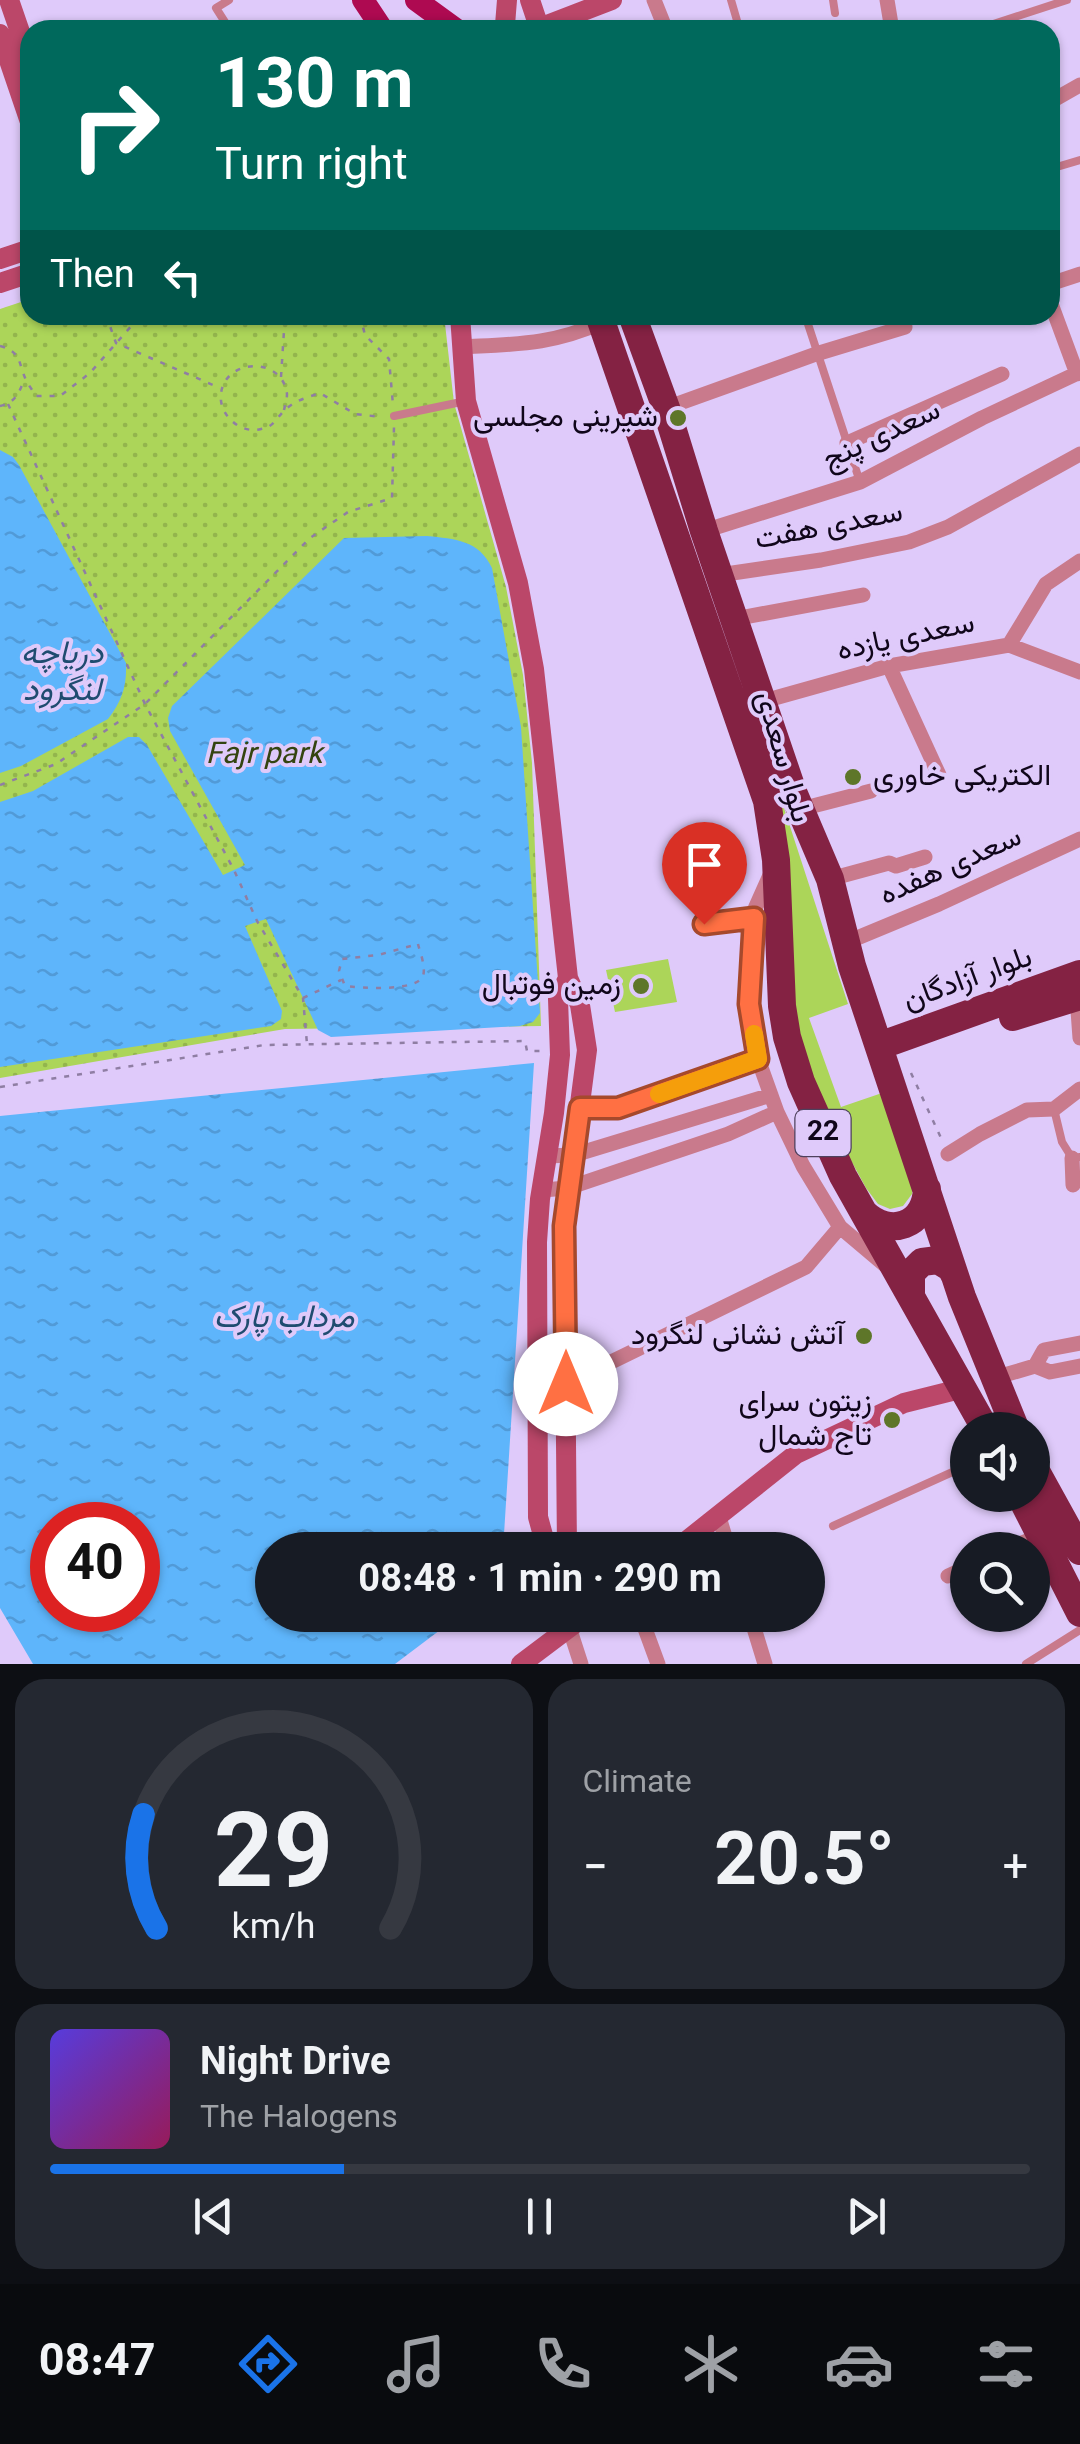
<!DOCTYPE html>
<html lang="en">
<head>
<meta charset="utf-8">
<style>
  :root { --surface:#171b24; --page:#242831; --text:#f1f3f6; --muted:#9ea1a6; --line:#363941; --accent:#1a73e8 }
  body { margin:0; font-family:Georgia,Vazirmatn,serif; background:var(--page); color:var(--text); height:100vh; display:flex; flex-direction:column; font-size:38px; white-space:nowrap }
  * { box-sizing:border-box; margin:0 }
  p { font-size:32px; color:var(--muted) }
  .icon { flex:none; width:55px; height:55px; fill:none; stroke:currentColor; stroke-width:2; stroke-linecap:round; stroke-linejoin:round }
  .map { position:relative; height:1664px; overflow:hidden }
  .panel { display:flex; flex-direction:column; gap:15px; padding:15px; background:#0d0f14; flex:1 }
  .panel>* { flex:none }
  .top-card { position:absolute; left:20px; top:20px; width:1040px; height:305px; border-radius:30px; box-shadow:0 2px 8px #0004; background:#00695c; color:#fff; overflow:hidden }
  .controls { position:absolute; left:950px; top:1412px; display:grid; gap:20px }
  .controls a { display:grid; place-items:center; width:100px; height:100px; border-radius:50%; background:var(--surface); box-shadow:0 2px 8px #0004; font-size:50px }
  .speed { position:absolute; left:30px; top:1502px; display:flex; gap:20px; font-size:50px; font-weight:700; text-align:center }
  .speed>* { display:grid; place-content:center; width:130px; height:130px; border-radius:50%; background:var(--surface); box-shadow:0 2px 8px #0004; line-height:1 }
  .speed .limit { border:15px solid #d22; background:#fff; color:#111 }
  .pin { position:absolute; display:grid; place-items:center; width:85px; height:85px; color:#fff; margin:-102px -42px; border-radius:50% 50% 50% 0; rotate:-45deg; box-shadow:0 0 10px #0007 }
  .pin .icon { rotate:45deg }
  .me { position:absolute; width:110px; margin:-55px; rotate:0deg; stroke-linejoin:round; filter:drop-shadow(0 0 8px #0008) }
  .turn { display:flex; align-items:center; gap:35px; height:210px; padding:0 30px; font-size:45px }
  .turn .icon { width:130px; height:130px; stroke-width:2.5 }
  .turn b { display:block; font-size:70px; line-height:85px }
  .then { display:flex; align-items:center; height:95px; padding:0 30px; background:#0003; gap:20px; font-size:38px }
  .big { font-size:75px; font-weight:700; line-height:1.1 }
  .panel .tile { flex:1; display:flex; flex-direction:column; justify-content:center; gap:15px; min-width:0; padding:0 35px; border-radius:30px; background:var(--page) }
  .panel .dial { align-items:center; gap:0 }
  .dial svg { height:260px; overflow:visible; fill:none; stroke:var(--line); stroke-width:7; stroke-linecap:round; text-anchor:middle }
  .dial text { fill:var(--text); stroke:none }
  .song { display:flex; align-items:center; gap:30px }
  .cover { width:120px; height:120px; border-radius:15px; background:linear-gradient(135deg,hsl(250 70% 55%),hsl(330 70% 35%)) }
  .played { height:10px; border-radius:5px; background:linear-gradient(90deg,var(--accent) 30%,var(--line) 30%) }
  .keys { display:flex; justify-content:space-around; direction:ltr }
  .heat { display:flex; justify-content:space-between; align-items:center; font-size:55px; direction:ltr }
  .panel .tiles { flex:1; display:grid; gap:15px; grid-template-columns:1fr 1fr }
  .tile:last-child { grid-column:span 2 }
  .trip { position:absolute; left:255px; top:1532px; width:570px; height:100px; border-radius:50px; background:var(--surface); box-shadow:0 2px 8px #0004; font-weight:700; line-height:100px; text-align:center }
  .menu { display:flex; height:160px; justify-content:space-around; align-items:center; background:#090b0e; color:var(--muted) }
  .menu .icon { width:70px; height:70px }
  .menu .current { color:var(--accent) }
  .menu b { font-size:45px; color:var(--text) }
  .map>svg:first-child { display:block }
  .grass { fill:#acd559 }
  .park { fill:url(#park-dots) }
  .water { fill:url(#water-ripples); fill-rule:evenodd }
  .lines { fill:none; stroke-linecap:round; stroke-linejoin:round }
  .path { stroke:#8f7ea3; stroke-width:2.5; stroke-dasharray:5 8; stroke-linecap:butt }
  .lane { stroke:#c97a8c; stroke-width:8 }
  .street { stroke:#c97a8c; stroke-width:15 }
  .secondary { stroke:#bb4769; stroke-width:20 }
  .primary { stroke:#ae0a51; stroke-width:22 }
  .highway { stroke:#842243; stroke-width:28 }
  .route-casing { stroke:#a6492c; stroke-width:25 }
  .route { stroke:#ff7043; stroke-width:18 }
  .slow { stroke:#f59e0b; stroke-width:18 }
  .poi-dot { fill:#5e7629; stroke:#dfcafa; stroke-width:4 }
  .labels { text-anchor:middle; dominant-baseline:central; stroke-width:8; stroke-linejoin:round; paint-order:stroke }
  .shield { fill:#dfcafa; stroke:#4e415d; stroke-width:2.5 }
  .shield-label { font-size:28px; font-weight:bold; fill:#10061a }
  .poi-label { font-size:30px; fill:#10061a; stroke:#dfcafa; text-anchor:end }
  .street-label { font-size:30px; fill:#10061a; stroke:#dfcafa }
  .park-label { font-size:30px; font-style:italic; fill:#344410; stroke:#dfcafa }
  .water-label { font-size:32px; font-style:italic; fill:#1f4c70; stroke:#dfcafa }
</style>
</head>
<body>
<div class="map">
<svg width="1080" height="1664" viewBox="0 0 1080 1664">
  <defs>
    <pattern id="park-dots" width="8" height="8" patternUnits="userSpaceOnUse" patternTransform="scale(2.5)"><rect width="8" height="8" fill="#acd559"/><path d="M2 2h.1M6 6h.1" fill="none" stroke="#93b54d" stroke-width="1.8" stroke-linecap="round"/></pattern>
    <pattern id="water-ripples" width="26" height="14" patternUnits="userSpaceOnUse" patternTransform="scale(2.5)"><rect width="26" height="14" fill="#5eb5fb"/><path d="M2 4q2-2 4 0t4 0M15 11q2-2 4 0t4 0" fill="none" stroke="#519ad7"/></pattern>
  </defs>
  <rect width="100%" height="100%" fill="#dfcafa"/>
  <path class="grass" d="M777,805H783L848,1004L809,1018L841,1107L882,1093L914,1180L912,1194L903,1206L890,1209L878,1204L866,1188L817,1098L797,1039Z
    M668,959L677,1002L615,1012L606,970Z"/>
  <path class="park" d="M30,299V315H444L454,403L506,587L523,675L532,763L541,1026L285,1029L0,1078V309Z"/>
  <path class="water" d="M0,450L13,457L19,465L126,663C127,686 122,701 108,719L21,766L0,773Z
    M427,536C455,539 479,540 492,568L521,727L540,1013L533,1022L520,1026L331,1037L318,1030L266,919L245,926L282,1011L281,1019L271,1026L0,1067V802L33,791L128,737H139L147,745L223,875L245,865L170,731L168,718L172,706L344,538Z
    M534,1063L503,1550H272V1615H460L395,1664H33L0,1608V1116ZM138,1525V1610H52V1525Z"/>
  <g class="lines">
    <path class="path" d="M106,315L116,343L220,388
      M360,315L365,335L389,359L393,405
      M0,346C22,352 18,363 26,380C29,386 33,391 36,396H60L90,373L134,323L146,315
      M281,377L285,315
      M8,404L145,704L234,870L257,921L303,998L307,1044
      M0,406C15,403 20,392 24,379
      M284,410C285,405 287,400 287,394C282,353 217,359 221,401C222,408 226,416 232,421C239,428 251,432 261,429C274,427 276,418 285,410C294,401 308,397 320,393L355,414L382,417
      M0,785L56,764L145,704L310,538L348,512L392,498L394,427
      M418,944C420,952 426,967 423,976C416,992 361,988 345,986L339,971L342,959L378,955Z
      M303,998L341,980
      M911,1073L941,1138
      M0,1087L264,1045L525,1041L527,1051H542"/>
    <path class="lane" d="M229,0L216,8L230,30
      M731,0L738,24
      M833,0L835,13
      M975,30L1067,0
      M1050,169L1080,160
      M805,315L860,482
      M394,416L466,401
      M1054,1109L1062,1142L1072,1158L1080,1157
      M833,1526L968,1465
      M1026,1664L1080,1630"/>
    <path class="street" d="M654,0L666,30
      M887,0L892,30
      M1050,102L1080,85
      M1050,284L1080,274
      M1050,301L1077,374
      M462,347C517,344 551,345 603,322
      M666,408L816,354L905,327
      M847,443L1002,374
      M704,531L860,482L982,418L1080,372
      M719,575L821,560L909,542L948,527L1080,454
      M734,619L863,595
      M1009,645L1080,672
      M889,666L939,775
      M764,701L889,666L1009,645L1046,584L1080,561
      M801,809L871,791
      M830,879L889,863L896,866L925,857
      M703,924L754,918
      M845,943L939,904L1080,839
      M1077,997L1080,1038
      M758,1059L777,1112L803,1166L840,1227L885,1265
      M580,1108H618L758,1059L749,1004L754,911L771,873
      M948,1154L980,1134L1027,1110L1054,1109L1080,1089
      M546,1156L574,1155L771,1095
      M1072,1158L1073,1185
      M542,1190L568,1188L728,1134L777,1112
      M1035,1366L1044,1350L1080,1343
      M1035,1366L1050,1372L1080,1366
      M994,1378L1035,1366
      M566,1384L806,1267L840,1227
      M719,1517L729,1550
      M1006,1550L1041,1535
      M948,1576L968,1567
      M640,1615L658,1664
      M750,1615L765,1664
      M569,1627L581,1664"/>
    <path class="secondary" d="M9,0L30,61
      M530,0L540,30
      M539,28L612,0
      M503,30L505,25L507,0
      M0,34L30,122
      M0,259L30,249
      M0,283L30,273
      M460,315L466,401L518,583L534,669L568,978
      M547,1550L538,1517L537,1242L540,1199L554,1113L560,1055L558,999L568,978L580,1005L587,1050L564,1226L567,1550
      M675,1550L796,1454L904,1403L964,1388
      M521,1664L586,1615"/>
    <path class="primary" d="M363,0L383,30
      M416,0L457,30"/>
    <path class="highway" d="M599,315L767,801L776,860L782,1006L787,1037L801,1082L843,1176L986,1430
      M632,315L666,408L704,531L793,792L830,879L852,966L962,1297L1016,1430
      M1013,1017L1080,996
      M879,1046L1080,974
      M864,1213C890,1238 925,1226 927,1189
      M911,1295V1273L922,1262L938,1260L951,1268L955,1276
      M1032,1464L1080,1551
      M1020,1495L1080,1613"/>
  </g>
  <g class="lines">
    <defs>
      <path id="route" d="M566,1384L564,1226L580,1108H618L758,1059L749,1004L754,918L704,924"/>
    </defs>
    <use href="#route" class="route-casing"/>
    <use href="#route" class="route"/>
    <path class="slow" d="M659,1094L758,1059L754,1034"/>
  </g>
  <g class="poi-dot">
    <circle cx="678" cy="418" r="10"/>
    <circle cx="853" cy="777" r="10"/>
    <circle cx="641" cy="986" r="10"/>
    <circle cx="864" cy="1336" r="10"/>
    <circle cx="892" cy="1420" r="10"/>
  </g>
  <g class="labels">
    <rect class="shield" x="795.5" y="1110" width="55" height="46" rx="8"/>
    <g class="shield-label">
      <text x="823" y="1133">22</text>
    </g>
    <g class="poi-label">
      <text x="658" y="418">شیرینی مجلسی</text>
      <text x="873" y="777" text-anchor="start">الکتریکی خاوری</text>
      <text x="621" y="986">زمین فوتبال</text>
      <text x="844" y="1336">آتش نشانی لنگرود</text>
      <text x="872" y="1403">زیتون سرای<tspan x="872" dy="34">تاج شمال</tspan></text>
    </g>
    <g class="street-label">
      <text transform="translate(882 436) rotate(-25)">سعدی پنج</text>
      <text transform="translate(829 527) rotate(-11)">سعدی هفت</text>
      <text transform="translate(906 638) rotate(-12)">سعدی یازده</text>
      <text transform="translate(782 757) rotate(74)">بلوار سعدی</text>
      <text transform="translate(951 867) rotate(-24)">سعدی هفده</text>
      <text transform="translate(968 980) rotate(-20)">بلوار آزادگان</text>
    </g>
    <g class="park-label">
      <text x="264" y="755">Fajr park</text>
    </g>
    <g class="water-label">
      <text x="62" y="655">دریاچه<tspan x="62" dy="37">لنگرود</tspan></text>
      <text x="284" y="1319">مرداب پارک</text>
    </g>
  </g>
</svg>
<div class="controls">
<a><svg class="icon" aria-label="sound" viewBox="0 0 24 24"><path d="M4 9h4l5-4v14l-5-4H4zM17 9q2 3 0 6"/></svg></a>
<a><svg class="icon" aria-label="search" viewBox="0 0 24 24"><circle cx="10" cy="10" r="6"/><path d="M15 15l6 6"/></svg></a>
</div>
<div class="speed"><div class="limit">40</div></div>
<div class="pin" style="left:704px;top:924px;background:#d93025"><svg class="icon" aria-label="arrive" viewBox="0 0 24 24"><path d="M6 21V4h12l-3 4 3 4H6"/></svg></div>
<svg class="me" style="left:566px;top:1384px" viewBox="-20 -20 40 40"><circle r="19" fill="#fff"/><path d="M0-13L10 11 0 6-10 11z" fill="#ff7043"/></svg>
<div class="trip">08:48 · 1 min · 290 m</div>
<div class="top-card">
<div class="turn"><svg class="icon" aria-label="right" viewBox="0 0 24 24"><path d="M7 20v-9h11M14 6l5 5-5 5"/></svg><div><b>130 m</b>Turn right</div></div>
<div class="then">Then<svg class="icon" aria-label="left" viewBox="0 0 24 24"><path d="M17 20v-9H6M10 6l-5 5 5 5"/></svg></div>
</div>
</div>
<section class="panel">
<div class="tiles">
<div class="tile dial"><svg viewBox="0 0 100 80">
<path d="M14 69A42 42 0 1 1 86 69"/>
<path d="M14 69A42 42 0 0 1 10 34" stroke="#1a73e8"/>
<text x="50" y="56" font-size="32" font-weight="700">29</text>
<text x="50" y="72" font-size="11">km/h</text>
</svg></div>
<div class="tile"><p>Climate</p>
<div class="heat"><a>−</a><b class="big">20.5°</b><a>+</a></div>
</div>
<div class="tile">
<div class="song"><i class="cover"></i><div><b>Night Drive</b><p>The Halogens</p></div></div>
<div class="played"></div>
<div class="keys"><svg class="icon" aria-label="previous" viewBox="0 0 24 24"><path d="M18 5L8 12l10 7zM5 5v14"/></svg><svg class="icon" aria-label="pause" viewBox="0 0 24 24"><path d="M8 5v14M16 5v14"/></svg><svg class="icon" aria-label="next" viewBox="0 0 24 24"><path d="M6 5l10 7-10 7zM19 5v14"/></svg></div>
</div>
</div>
</section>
<nav class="menu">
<b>08:47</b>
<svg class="icon current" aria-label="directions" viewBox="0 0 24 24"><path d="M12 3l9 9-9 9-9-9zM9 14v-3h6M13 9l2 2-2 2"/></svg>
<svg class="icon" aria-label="music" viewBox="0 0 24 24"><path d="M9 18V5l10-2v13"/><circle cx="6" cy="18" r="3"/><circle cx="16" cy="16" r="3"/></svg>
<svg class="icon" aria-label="phone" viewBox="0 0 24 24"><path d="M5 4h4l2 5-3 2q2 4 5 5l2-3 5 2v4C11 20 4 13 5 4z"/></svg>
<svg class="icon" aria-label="climate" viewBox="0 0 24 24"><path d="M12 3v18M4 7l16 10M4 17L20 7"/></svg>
<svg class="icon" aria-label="car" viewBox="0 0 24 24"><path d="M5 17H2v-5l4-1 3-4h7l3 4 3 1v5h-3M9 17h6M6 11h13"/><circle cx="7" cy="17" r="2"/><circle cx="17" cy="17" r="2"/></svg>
<svg class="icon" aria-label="filters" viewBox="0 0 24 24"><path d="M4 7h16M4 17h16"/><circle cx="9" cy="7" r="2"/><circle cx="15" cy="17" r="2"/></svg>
</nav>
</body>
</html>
